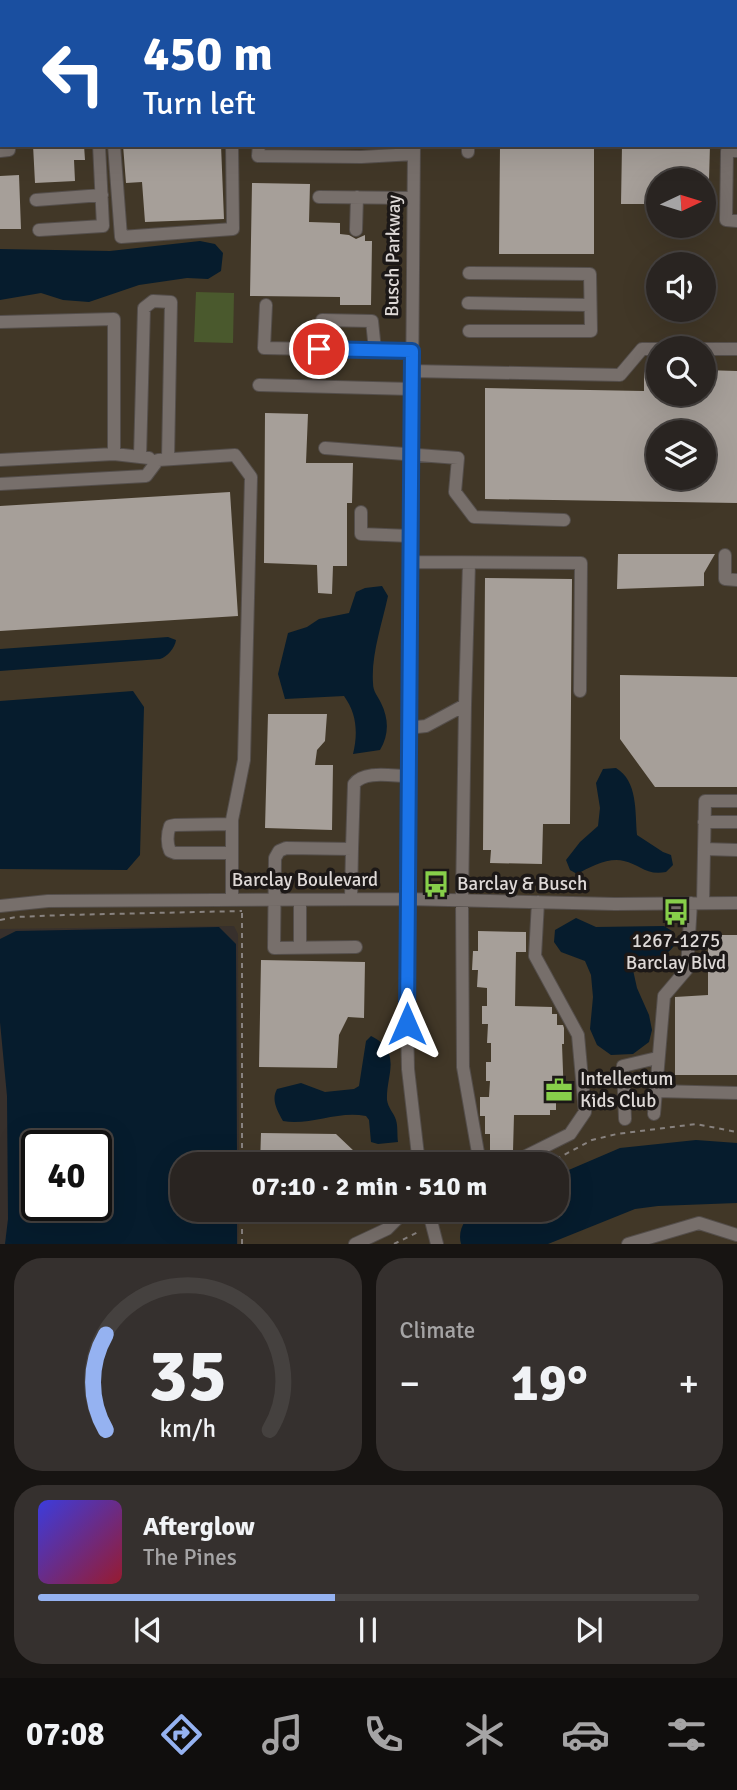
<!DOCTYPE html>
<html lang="en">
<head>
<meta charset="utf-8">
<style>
  :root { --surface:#292421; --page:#35302e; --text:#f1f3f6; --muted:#a5a4a5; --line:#45413f; --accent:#95b2f1 }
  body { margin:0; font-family:Signika,sans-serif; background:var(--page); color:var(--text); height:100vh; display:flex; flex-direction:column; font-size:26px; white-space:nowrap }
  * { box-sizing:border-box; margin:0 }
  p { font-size:23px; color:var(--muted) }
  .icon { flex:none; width:38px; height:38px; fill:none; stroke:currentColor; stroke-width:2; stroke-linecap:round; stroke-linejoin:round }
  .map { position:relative; height:1244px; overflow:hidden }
  .sheet { display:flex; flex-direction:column; gap:14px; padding:14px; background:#171412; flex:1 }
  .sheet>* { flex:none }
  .banner { position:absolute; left:0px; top:0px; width:738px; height:147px; box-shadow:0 7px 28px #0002,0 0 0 2px var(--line); background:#1a4fa0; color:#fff; overflow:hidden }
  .needle { width:46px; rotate:86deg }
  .fabs { position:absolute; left:646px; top:168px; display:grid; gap:14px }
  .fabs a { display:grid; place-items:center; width:70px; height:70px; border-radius:50%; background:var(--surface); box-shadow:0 7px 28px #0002,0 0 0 2px var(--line); font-size:35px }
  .speed { position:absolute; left:21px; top:1130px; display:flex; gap:14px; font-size:35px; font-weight:700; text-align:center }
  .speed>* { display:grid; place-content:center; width:91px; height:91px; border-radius:50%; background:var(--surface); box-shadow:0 7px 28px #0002,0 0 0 2px var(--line); line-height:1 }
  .speed .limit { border:4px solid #111; border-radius:10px; background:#fff; color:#111 }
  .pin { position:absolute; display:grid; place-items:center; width:60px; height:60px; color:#fff; margin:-30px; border:4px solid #fff; border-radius:50%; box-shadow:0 2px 7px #0007 }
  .me { position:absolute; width:77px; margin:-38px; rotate:0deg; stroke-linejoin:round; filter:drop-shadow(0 0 5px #0008) }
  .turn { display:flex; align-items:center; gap:24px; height:147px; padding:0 28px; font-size:32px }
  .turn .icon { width:91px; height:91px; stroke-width:2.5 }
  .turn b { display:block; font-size:49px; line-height:60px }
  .big { font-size:52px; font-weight:800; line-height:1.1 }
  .sheet .card { flex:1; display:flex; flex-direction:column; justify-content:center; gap:10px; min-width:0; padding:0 24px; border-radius:28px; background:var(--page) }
  .sheet .dial { align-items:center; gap:0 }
  .dial svg { height:182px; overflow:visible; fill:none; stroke:var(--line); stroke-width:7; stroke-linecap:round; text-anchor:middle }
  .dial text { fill:var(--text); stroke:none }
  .song { display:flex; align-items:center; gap:21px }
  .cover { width:84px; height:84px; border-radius:10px; background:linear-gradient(135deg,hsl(240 70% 55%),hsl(350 70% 35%)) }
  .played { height:7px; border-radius:4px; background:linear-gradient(90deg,var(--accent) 45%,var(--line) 45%) }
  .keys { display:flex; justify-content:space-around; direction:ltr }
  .heat { display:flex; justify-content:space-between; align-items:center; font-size:38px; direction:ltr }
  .sheet .tiles { flex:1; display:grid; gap:14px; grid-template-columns:1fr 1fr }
  .card:last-child { grid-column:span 2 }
  .trip { position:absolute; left:170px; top:1152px; width:399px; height:70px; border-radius:28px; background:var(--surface); box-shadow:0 7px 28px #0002,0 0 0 2px var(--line); font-weight:800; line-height:70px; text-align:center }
  .tabs { display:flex; height:112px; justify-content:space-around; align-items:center; background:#100e0d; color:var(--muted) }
  .tabs .icon { width:49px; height:49px }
  .tabs .selected { color:var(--accent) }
  .tabs b { font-size:32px; color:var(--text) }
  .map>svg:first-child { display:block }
  .commercial { fill:#413727; fill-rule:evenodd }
  .green { fill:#4a592d }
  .water { fill:#061c2d; fill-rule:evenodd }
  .building { fill:#a69f99; fill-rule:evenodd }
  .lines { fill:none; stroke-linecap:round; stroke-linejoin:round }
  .minor-casing { stroke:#544e4b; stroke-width:14 }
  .major-casing { stroke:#544e4b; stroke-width:18 }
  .path { stroke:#88827f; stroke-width:2; stroke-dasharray:5 5; stroke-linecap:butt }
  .minor { stroke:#776f6b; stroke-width:12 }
  .major { stroke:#a59160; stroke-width:16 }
  .route-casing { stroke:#114b97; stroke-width:18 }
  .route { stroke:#1a73e8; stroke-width:12 }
  .labels { text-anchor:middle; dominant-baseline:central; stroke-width:7; stroke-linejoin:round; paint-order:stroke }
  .street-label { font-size:19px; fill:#ded9d7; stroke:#1c1817 }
  .poi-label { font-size:19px; fill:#ded9d7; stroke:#1c1817; text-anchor:start }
</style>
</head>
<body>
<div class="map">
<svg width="737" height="1244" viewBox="0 0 737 1244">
  <rect width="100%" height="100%" fill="#37302c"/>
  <path class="commercial" d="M117,0H737V1244H238L239,1209H556V1164H239L238,934L234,926L0,929V53L2,52V145H737V2H114ZM658,180H704V226H658ZM658,264H704V310H658ZM658,348H704V394H658ZM658,432H704V478H658Z"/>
  <path class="green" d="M196,292L234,293L233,343L194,342Z"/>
  <path class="water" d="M200,241L215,244L223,253L221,271L208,279L187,278L139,285L89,302L63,300L41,293L0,300V249L110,251Z
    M382,586L388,596C382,624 371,655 373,683C373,692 378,696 381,703C389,719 389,735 380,750L353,754C358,733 357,714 344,696L285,699L278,674L288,633L307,627L319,619L349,613L356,592L365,588Z
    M168,637L176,640C175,648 167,657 160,659L0,671V649Z
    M133,691L144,707L140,855L127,870L0,869V701Z
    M616,768C638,781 635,812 637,835L663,852L671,855L673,865L666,872C646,876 639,864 624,861C609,857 590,867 577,874L570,870L566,860L580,842L598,826L600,808L596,783L603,769Z
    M576,918L596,927L664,926L672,931L675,944C667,958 656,956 642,959L633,970L637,988L649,1015L652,1030L649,1042L633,1054L611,1055L597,1045L590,1029L593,997L591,975L585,961L561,952L554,942L555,930Z
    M219,927L236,944L237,1164H182V1209H237V1244H5L8,1219L7,1096L0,1022V939L16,931ZM96,1146V1206H37V1146Z
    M371,1036C403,1052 386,1075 387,1100C388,1108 394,1113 396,1120C398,1126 397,1135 398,1142L378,1144L371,1142L369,1120L366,1116C338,1110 310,1126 283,1121C277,1110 271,1100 277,1089L301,1083L325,1092L354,1089L359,1086L366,1041Z
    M696,1140L737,1143V1203L658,1206L635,1209L548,1244H461C457,1229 466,1216 480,1209H556L557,1175L620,1148Z"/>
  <path class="building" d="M33,145H84L85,160H74L75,181L35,183Z
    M123,145H221L224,219L145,222L142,182L126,183Z
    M500,145H594V254H499Z
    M622,145H710L709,180H658V204H621Z
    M19,175L21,229H0V176Z
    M252,183L310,184L309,222L340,223V234L349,235L356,239L365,235V241H372L371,305H340V297L250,296Z
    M644,370H658V394H704V370L737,371V503L485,499V388L644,391ZM658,432H704V478H658Z
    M265,413L308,414L306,463H353L352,503H347V566H333L332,594L318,593L317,565L264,563Z
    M230,492L238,616L0,631V506Z
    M618,554H715L704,573V586L617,589Z
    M485,578L572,579L570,824H543L542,864L490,863L491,850H483Z
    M620,675L737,677V787H655L620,739Z
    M268,714H327L325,741L317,750L315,765H333L332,830L265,828Z
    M478,931L526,932V952H516L515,1006L552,1007V1014H557V1025H563L564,1028V1044H562L564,1099H556V1110H550V1115H514L513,1151H490V1134H485V1116H480V1097H489L490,1081H486V1062H491V1043H487L488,1024H482V1006H487V988L477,987L478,970H472L473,951H478Z
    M708,935H737V1075H675V997L708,995Z
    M261,960L365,962L364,1018L348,1017L339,1035L337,1068L259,1067Z
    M261,1133L336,1134L355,1152H374L376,1164H260Z"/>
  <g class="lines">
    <defs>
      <path id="minor" d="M226,0V2
        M400,0V2
        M416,0V2
        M199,2L202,0
        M363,2V0
        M737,39V38
        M0,104L2,102
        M114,145L121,237L233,229L232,145
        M259,145L258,156L361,157L414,154
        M414,145L407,1024L408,1069L419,1164
        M468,145V152
        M0,151L9,150V145
        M737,151H727L726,220L737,221
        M319,197L413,198
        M36,200L102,195
        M39,230L103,226L99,145
        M356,230L357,197
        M469,273L590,274L591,331H469
        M468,303L590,305
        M266,305L264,348L412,351
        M322,320L372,321L375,350
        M0,322L114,319V454L0,460
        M704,349H737
        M411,371L620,375L642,349H658
        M259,385L411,389
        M325,448L458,458L455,492L474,517L564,520
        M114,454L149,458
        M140,457L144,308L153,301L171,302L168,459
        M0,484L146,476L158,460L235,455L251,477L244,760L232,820V900
        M361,512V534L410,536
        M725,555V579L737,580
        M410,562L581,563L580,691
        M465,705L462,900L463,1067L480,1164
        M408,728L426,726L465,705L469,563
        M704,822H737
        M704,849L737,850
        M232,853H175L170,851C167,844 167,834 170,826L175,825L232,824
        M351,899L352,849
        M300,900V947
        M703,903L705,801H737
        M0,906L48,901L407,899L615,904L737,903
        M356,947L274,948L275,858L279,851L286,848L352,849L354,784C364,770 392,776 408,776
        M655,1091L737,1093
        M654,1114L664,996L687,969L691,903
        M625,1119L623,1066L657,1058
        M510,1164L570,1134L585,1112L578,1035L535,956L538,902
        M428,1209L437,1244
        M355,1244L387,1229L407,1209
        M628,1244L699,1223L737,1235"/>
      <path id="major" d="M37,2L42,0
        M93,2L97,0
        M0,18L2,17
        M0,41L2,40"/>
    </defs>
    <use href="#minor" class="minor-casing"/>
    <use href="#major" class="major-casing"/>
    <path class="path" d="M4,2L8,0
      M242,913V1164
      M0,920L16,917L64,915L242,911
      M547,1164L592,1140L617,1134L696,1124L737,1132
      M242,1209V1244
      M441,1220L462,1209
      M394,1244L420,1231"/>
    <use href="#minor" class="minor"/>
    <use href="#major" class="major"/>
  </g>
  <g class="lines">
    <defs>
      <path id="route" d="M319,349L412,351L407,1024"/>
    </defs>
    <use href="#route" class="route-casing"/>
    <use href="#route" class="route"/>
  </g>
  <defs>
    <symbol id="bus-bare" viewBox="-9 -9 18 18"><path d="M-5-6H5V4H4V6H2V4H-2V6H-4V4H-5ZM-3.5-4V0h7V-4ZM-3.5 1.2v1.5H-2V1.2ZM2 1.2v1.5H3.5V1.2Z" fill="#87cf4a" stroke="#1c1817" stroke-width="2.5" paint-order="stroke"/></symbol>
    <symbol id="office-bare" viewBox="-9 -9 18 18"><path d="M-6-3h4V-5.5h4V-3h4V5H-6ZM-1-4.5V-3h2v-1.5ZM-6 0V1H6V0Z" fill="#87cf4a" stroke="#1c1817" stroke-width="2.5" paint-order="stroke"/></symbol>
  </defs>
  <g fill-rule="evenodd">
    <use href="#bus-bare" x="417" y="865" width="38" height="38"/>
    <use href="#bus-bare" x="657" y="893" width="38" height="38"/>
    <use href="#office-bare" x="540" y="1071" width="38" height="38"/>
  </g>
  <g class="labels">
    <g class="street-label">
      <text transform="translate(393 256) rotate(-89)">Busch Parkway</text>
      <text x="305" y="880">Barclay Boulevard</text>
    </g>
    <g class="poi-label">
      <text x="457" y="884">Barclay &amp; Busch</text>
      <text x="676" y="941" text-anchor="middle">1267-1275<tspan x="676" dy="22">Barclay Blvd</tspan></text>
      <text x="580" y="1079">Intellectum<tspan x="580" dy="22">Kids Club</tspan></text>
    </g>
  </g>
</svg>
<div class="fabs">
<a><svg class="needle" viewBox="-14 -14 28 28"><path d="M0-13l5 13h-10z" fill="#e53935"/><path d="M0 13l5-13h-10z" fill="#a5a4a5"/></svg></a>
<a><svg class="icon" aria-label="sound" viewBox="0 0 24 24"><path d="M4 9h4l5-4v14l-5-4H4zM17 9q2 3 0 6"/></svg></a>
<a><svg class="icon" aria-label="search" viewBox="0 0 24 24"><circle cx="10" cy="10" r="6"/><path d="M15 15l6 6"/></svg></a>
<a><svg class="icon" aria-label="layers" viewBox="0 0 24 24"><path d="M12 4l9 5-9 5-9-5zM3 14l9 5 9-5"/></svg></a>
</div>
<div class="speed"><div class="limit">40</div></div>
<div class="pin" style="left:319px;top:349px;background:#d93025"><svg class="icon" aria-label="arrive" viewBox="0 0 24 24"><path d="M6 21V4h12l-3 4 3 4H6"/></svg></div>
<svg class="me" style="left:407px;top:1024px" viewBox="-20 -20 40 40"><path d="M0-17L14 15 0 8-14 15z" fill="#1a73e8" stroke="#fff" stroke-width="4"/></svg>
<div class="trip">07:10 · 2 min · 510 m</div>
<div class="banner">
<div class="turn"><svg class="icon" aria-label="left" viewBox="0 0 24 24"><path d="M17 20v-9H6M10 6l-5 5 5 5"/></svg><div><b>450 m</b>Turn left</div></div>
</div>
</div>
<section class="sheet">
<div class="tiles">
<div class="card dial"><svg viewBox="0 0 100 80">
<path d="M14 69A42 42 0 1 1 86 69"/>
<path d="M14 69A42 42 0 0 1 14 27" stroke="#95b2f1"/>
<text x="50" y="56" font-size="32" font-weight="700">35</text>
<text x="50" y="72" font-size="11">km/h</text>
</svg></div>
<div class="card"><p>Climate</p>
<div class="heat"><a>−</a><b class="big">19°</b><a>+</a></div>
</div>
<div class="card">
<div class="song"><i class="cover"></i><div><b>Afterglow</b><p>The Pines</p></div></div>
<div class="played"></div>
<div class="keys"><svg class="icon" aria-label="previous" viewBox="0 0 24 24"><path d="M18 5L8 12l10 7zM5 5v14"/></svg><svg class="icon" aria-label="pause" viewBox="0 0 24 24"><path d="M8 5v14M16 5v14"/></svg><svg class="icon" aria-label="next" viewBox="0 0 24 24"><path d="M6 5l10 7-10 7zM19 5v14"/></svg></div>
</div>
</div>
</section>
<nav class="tabs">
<b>07:08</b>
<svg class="icon selected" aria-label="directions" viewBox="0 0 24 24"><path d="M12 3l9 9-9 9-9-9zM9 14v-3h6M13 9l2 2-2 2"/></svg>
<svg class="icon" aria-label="music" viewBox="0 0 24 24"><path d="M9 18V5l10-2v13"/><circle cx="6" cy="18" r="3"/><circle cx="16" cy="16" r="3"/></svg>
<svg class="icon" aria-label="phone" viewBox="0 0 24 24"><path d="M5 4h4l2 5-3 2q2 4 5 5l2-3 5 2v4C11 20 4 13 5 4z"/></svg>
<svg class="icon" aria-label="climate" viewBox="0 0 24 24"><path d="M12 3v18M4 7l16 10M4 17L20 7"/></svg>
<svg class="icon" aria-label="car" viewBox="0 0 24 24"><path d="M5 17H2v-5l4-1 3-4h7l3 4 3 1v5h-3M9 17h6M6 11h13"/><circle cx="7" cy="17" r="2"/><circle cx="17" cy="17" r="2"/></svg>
<svg class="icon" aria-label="filters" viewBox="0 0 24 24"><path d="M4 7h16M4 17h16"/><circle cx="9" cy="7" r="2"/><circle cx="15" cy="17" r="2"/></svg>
</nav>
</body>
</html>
